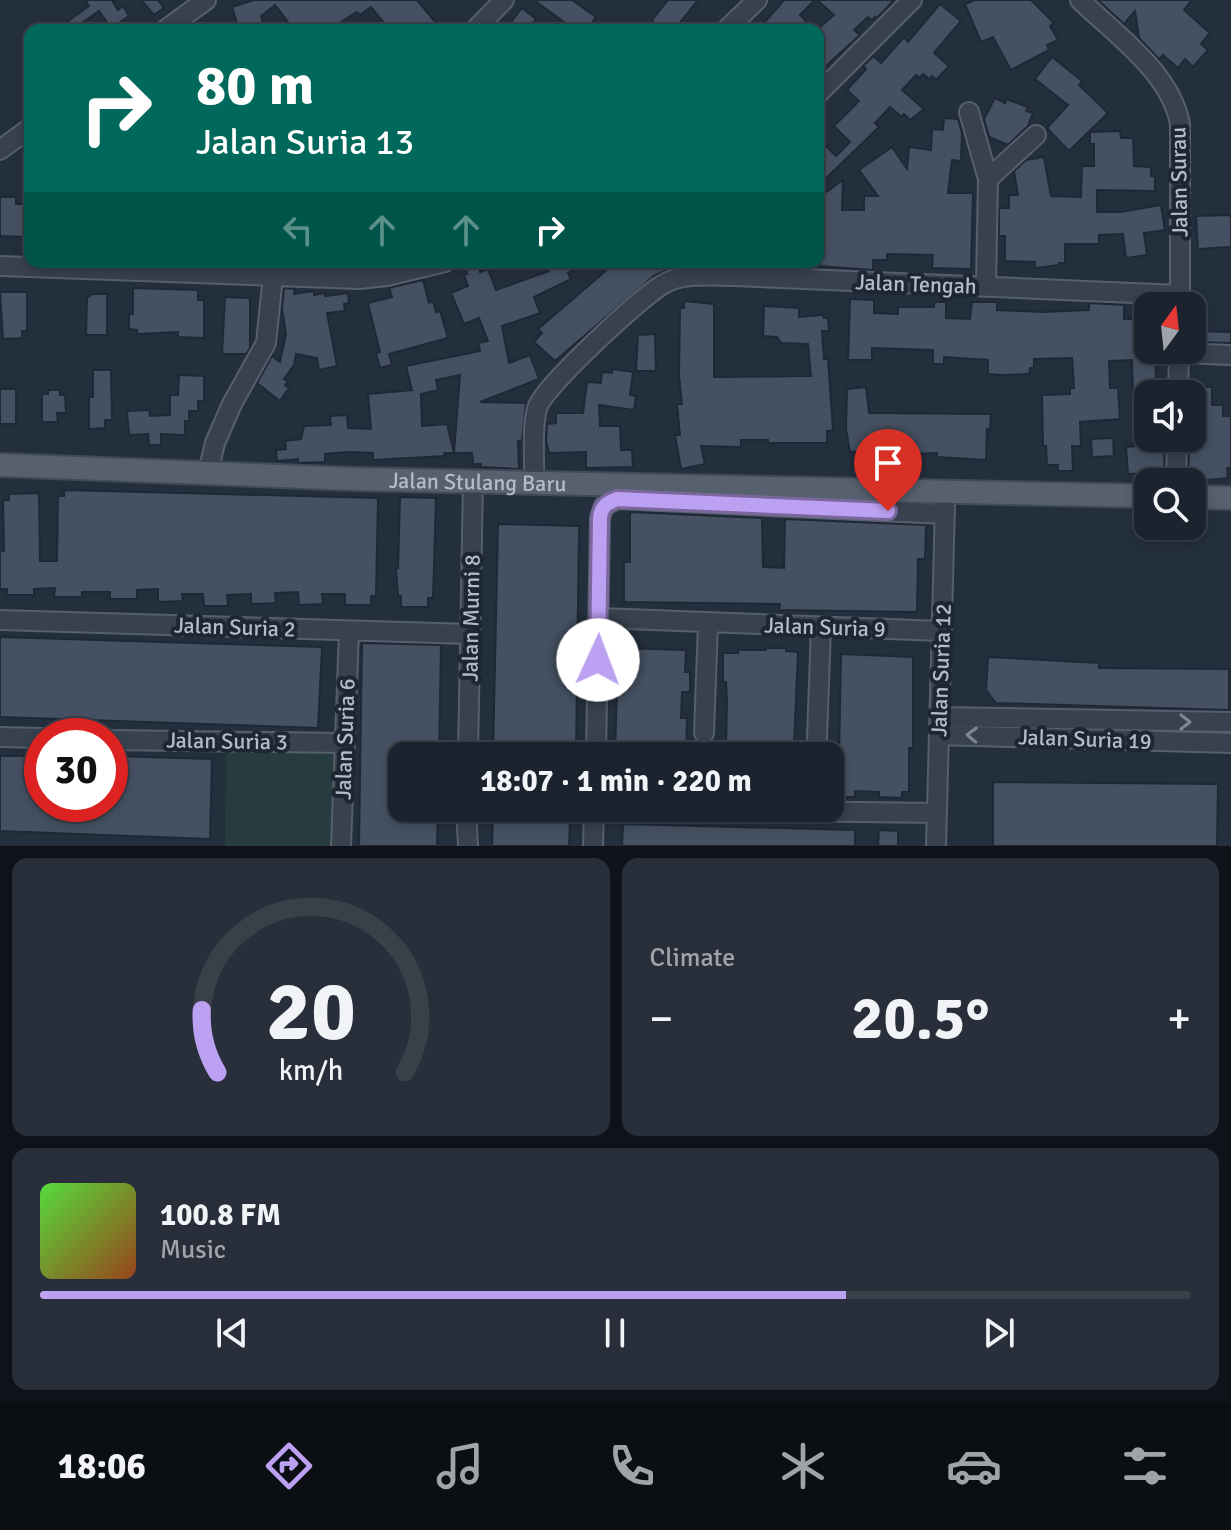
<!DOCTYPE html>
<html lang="en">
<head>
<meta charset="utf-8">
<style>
  :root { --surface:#1b232e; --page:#282f3a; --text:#f1f3f6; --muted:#a0a4aa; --line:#39404a; --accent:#bca0f2 }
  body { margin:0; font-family:Signika,sans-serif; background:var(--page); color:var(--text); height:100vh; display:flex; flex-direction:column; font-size:30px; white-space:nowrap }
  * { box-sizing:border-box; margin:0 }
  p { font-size:26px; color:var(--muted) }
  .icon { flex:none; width:44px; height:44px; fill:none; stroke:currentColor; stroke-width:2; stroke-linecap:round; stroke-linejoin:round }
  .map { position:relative; height:846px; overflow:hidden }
  .side { display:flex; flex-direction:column; gap:12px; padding:12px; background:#0f1319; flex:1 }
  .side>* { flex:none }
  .guide { position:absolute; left:24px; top:24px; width:800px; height:244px; border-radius:16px; box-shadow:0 4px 12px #0003,0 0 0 2px var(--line); background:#00695c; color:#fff; overflow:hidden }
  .needle { width:52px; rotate:15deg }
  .controls { position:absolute; left:1134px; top:292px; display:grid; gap:16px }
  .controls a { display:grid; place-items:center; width:72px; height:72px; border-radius:16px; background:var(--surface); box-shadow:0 4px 12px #0003,0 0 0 2px var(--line); font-size:40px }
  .speed { position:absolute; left:24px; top:718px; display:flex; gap:16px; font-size:40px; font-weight:700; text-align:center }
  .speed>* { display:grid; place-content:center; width:104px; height:104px; border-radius:50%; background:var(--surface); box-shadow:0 4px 12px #0003,0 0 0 2px var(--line); line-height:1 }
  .speed .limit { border:12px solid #d22; background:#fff; color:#111 }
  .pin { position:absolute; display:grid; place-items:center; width:68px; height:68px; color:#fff; margin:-82px -34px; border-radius:50% 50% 50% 0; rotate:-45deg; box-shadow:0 0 8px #0007 }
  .pin .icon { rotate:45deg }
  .me { position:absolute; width:88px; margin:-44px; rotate:2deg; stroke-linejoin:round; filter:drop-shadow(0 0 6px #0008) }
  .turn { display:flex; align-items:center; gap:28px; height:168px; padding:0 40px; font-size:36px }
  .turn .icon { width:104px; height:104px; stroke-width:2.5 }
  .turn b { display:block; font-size:56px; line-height:68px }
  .lanes { display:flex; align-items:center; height:76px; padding:0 40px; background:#0003; justify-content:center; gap:40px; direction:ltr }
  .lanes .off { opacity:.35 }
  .big { font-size:60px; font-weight:700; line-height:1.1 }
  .side .card { flex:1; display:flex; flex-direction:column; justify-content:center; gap:12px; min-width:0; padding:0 28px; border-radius:16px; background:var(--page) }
  .side .dial { align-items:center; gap:0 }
  .dial svg { height:208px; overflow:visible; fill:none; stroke:var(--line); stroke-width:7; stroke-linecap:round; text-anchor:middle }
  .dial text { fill:var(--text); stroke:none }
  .song { display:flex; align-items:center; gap:24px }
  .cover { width:96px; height:96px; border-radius:12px; background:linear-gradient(135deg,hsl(110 70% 55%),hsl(20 70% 35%)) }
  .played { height:8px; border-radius:4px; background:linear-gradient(90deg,var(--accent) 70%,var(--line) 70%) }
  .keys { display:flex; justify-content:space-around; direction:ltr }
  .heat { display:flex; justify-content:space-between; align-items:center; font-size:44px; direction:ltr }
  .side .tiles { flex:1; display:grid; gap:12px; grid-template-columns:1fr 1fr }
  .card:last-child { grid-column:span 2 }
  .trip { position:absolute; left:388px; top:742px; width:456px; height:80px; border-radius:16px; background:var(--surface); box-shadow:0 4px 12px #0003,0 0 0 2px var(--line); font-weight:700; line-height:80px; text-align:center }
  .menu { display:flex; height:128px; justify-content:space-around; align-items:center; background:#0b0e12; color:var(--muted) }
  .menu .icon { width:56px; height:56px }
  .menu .active { color:var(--accent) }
  .menu b { font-size:36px; color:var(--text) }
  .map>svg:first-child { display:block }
  .green { fill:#263c3f }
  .building { fill:#455162; stroke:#1f2835; stroke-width:2 }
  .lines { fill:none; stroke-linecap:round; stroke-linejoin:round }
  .minor-casing { stroke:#565f6c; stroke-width:22 }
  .major-casing { stroke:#414a57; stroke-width:26 }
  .minor { stroke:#38414e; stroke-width:18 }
  .major { stroke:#56606e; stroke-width:22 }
  .oneway { stroke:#7c8592 }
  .route-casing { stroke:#7a689d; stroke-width:20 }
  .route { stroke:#bca0f2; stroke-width:14 }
  .labels { text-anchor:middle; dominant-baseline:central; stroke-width:8; stroke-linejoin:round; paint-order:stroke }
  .street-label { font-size:22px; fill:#b4bcc9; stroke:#1d2633 }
</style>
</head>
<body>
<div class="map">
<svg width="1231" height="846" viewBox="0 0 1231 846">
  <rect width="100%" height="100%" fill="#242f3e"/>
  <path class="green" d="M226,749L333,751L331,846H225Z"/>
  <path class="building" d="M85,0H115L113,2L118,10L123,6L129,16L111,28L99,11L82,23L88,30H56L89,6Z
    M141,0H158L164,8L154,15Z
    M254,0H417L442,30H390L371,7L360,15L357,12L328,30H275L288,22L275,5L261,16L265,30H239L232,7Z
    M534,0H572L596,17L586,30H575Z
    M668,0H698L674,30H661L652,20Z
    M784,0H815L800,15L806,21L797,30H758Z
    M817,0H894L877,18L875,17L872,20L868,17L854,30L860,35L827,65L828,67L821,74L818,73V29L834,15Z
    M975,0H1031L1054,23L1050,26L1058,40L1047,45L1049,50L1011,70L993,37L981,42L965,4Z
    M1098,0H1192L1184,10L1210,33L1201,44L1208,50L1193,67L1185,59L1178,68L1163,55L1159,59L1139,38L1135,11L1124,24Z
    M940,4L961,21L934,53L949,66L936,80L932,76L930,79L923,74L919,78L916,75L902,90L924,109L910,120L904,114L902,117L890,107L875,123L879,127L818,186V138L836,156L850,142L834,126L859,101L847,90L866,69L863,66L873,56L881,63L904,37L908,42Z
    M522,8L536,19L532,24L539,30H513L508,26Z
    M1052,57L1082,81L1079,85L1108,113L1069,151L1047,128L1068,105L1035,79Z
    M995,98L1005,103L1006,99L1028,107L1026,111L1033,113L1028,126L1008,145L989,137L984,119Z
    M944,118L958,119L962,133L961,161L952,160L948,193H973L971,269L932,268L933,255L887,254V260H873V270L818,266V198L843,180L842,210H864V196H878L859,170L892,147L907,169L909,147L931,150L932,129L943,130Z
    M1120,131L1121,138H1133L1134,166L1151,167V176H1155V191L1097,190V212H1120L1161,205L1165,230L1144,233L1147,255L1126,258L1123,234L1099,235V244H1065V263H1059V265L1035,268V262L1005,261V236H999V208H1009V195H1018L1014,171L1026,160L1044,157L1051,196L1081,197L1082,166H1094V144H1090V132Z
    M0,197H16V204H29L28,237L0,236Z
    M1231,215V247L1198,249L1196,216Z
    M552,262H588L568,273L571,279L534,297L540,313L502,326L509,363L530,355L539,379L480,402L526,403L522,441H518L519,469L481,467V464H473L472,453H454L460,375L436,380L438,390L421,394L422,426L447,424L454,453H444L445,456L373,460V453L349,452L325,454V462L298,463V459L277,461L276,450L286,449L285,441L301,439L304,426L331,425L330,416L347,415L348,428L371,429L368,394L412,390L406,366L480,351L478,343L488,341L479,318L464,324L451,293L468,286L464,275L467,274L466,270L478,266L480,272L488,269L496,290L549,271L546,265Z
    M616,262H703L675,267L655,275L555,361L534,342L542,333L538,329Z
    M423,280L429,303L433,301L436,312L440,311L448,338L389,354L392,365L380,368L376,353L380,352L368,303L392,297L389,288Z
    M133,288L198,290V300H204V338L178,337V332L137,334V330L129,329V314H133Z
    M284,288L295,289L294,294L314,291V295L325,293V296L348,293L349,303L344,304L345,311L327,313L337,366L319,370L317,358L296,354L294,365L284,379L288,381L285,385L289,388L280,401L257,383L272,356L280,362L286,334L282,308Z
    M0,292H27V331H22V338L3,339Z
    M92,294H107V335H86L87,298Z
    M225,297L250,298V348L246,354H222Z
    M850,299L874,300V313L898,314V307H934V302H946V318L970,319L972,302H997V310L1042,312L1089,310V303L1124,305V319H1148V350L1149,358L1155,357L1157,394H1133L1132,360L1109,361L1110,388H1118L1120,419L1080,422L1081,446H1072L1073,471H1058V465H1047L1046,446H1043L1042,395L1070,394V388H1074L1072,358L1034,359V368H1030L1029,374L1000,375L988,374V360L944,357V364H933V350L872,348V360H848Z
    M684,301L714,304V377L811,376L808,344L781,343L777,337L763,336L764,306L799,308V317L823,315L824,318H828L829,331H822L824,359H828L833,430L827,431V443H768V440H741V447L701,446L705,464L681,469L675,435H680L677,404H682L679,376L680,308H684Z
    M1192,331L1231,332V343L1192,342Z
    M655,334L656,371H636L638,335Z
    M612,369L633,372L630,395L636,396L634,410L599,405L600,426H620L621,450H632L633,467L586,468V452L549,453L546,440L547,424L556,423V413H583L587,382L601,383L602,372L612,373Z
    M93,370H111L112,420H105V428L89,429V397H93Z
    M179,375L204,376V401H198V411H189V421H185V435L161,434V445H149L148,434L129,435L127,411L149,410L150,416L170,415V395H178Z
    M866,387L869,413L991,414L990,429H987L986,460L937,457V453L879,455L878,449L850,452L846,429L847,389Z
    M1192,387H1212V405H1223V416H1231V468H1227L1228,478L1188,482L1189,451H1192Z
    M0,389H16V424H0Z
    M48,390H60V395H65L66,413H57L58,422H42V394H48Z
    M1148,436L1165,438L1164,473L1128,474L1126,447L1135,446L1134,437Z
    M1113,438L1114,456L1092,457L1091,439Z
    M64,490L378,498L376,596H371V605H345V594H322L323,604L299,605L298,592L275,593L276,603L251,604V594L227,595L228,606H204L203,594H182L183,601L158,602V589L137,590V599H110V592H82V597H54L55,588L34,589V595H7V589H0V551H4L3,500H9V494L39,493L40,561H57L58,496H64Z
    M400,497L436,498L433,598H428V607H401V596H398L396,568H398Z
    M630,512L762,518L763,567L784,568L785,519L926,525L925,559H918L917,612L779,610L780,604L624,602V562H630Z
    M498,524L579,526L576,756H493Z
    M0,637L322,647L318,728L0,717Z
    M362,643L441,645L439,756H402V808H438L437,846H359Z
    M618,648L686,650L685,672H690V692H682L681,718H687L686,756H615Z
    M766,648H786V651L798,652L794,745H756V747H747V752H737V746H726L727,702L726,682H723V653H738V650H766Z
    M841,654L913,657V748H909V792H902V798L879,797V792L855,791V797H830V758L839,759Z
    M988,657L1099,663V668L1229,669V710L996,703L986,690Z
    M0,756H42V804H110V756L212,759L210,839L0,831Z
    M993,782L1218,784L1217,846H993Z
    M493,819L570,821L569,846H492Z
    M623,824L855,830V846H622Z
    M879,830L898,831V846H878Z"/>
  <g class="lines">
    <defs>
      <path id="minor" d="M1080,0C1115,34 1171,73 1180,124V306
        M165,30L206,0
        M475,30L504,0
        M726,30L757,0
        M818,94L912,0
        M969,112L988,179L986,287
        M0,150L30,128
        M988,179L1036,135
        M0,266L359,279L387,276L445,262
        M1179,353L1231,355
        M1178,394L1179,350
        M208,473L215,443L232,404L266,343L273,276
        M534,481C535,461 531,424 538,406C546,385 640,298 662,285C683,272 711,276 735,276L1180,295
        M1176,482L1177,438
        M600,618L942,631
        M0,620L470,634
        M939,717L1231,722
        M704,733L708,623
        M939,735L1231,743
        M0,737L42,738
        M817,738L821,627
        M110,740L343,743
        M468,756L473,481
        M596,756L600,518L604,506L617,499L945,514
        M466,808L468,846
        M528,808L937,813
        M341,846L349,631
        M593,846L594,808
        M936,846L945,505"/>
      <g id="major">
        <path id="s1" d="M0,465L355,479L1148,496"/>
        <path d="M1192,497L1231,498"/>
      </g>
    </defs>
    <use href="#minor" class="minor-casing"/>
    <use href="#major" class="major-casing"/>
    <use href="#minor" class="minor"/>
    <use href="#major" class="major"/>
  </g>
  <defs><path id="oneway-chevron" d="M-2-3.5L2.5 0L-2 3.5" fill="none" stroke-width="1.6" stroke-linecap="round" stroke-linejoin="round" transform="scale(2)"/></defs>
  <g class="oneway">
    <use href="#oneway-chevron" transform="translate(1185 722)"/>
    <use href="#oneway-chevron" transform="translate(972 735) rotate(-178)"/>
  </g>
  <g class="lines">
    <defs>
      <path id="route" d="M598,660L600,518C601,506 607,503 617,499L888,511"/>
    </defs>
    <use href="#route" class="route-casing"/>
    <use href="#route" class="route"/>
  </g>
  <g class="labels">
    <g class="street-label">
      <text transform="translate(1179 182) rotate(-91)">Jalan Surau</text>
      <text transform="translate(916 284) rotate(2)">Jalan Tengah</text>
      <text stroke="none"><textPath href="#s1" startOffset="478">Jalan Stulang Baru</textPath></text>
      <text transform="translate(471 618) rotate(-89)">Jalan Murni 8</text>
      <text transform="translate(235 627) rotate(2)">Jalan Suria 2</text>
      <text transform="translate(825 627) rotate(2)">Jalan Suria 9</text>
      <text transform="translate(941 670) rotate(-88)">Jalan Suria 12</text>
      <text transform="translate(345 739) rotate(-88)">Jalan Suria 6</text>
      <text transform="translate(1085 739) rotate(2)">Jalan Suria 19</text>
      <text transform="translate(227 741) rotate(1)">Jalan Suria 3</text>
    </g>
  </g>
</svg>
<div class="controls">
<a><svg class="needle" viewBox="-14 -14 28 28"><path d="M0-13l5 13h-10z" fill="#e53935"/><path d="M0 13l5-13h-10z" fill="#a0a4aa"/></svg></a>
<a><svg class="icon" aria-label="sound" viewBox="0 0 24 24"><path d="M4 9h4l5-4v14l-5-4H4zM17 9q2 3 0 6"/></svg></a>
<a><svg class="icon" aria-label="search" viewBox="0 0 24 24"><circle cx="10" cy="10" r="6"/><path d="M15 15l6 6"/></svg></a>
</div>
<div class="speed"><div class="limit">30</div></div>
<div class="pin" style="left:888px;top:511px;background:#d93025"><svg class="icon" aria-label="arrive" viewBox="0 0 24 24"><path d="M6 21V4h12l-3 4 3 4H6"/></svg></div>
<svg class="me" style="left:598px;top:660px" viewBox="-20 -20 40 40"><circle r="19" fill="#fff"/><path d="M0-13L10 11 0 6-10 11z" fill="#bca0f2"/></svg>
<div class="trip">18:07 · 1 min · 220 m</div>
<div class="guide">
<div class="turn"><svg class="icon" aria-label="right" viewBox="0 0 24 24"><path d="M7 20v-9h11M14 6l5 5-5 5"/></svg><div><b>80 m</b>Jalan Suria 13</div></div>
<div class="lanes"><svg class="icon off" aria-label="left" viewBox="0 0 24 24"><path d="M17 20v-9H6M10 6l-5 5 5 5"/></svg><svg class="icon off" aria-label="ahead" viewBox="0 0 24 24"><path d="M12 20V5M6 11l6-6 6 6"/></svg><svg class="icon off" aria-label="ahead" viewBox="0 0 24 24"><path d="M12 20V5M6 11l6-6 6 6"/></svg><svg class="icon" aria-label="right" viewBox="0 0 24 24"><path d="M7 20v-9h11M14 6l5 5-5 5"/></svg></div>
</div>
</div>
<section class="side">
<div class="tiles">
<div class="card dial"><svg viewBox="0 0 100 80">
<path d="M14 69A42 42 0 1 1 86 69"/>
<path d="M14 69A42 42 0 0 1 8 45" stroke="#bca0f2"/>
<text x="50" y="56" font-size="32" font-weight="700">20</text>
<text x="50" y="72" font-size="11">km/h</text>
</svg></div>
<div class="card"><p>Climate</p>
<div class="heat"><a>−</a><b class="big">20.5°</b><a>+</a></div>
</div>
<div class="card">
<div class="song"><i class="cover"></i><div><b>100.8 FM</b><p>Music</p></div></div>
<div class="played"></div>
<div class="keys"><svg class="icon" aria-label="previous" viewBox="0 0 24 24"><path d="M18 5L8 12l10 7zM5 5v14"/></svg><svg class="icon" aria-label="pause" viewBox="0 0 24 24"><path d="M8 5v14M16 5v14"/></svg><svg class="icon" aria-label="next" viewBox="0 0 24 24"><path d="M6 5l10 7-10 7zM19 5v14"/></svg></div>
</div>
</div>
</section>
<nav class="menu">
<b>18:06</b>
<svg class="icon active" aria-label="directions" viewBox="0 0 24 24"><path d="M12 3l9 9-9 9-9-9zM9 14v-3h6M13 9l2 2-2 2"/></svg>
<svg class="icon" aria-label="music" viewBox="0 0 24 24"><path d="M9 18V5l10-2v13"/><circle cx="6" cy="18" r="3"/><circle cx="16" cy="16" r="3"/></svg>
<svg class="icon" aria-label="phone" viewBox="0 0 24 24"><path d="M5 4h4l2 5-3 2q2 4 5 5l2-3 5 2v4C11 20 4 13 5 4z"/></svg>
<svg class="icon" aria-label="climate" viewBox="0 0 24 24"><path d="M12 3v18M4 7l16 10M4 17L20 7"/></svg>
<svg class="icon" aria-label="car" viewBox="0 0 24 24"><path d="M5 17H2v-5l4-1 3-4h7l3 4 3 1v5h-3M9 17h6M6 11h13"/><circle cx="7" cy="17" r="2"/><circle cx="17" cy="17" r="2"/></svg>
<svg class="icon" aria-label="filters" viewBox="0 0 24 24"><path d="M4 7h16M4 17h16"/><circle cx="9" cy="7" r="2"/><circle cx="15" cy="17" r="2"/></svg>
</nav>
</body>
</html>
